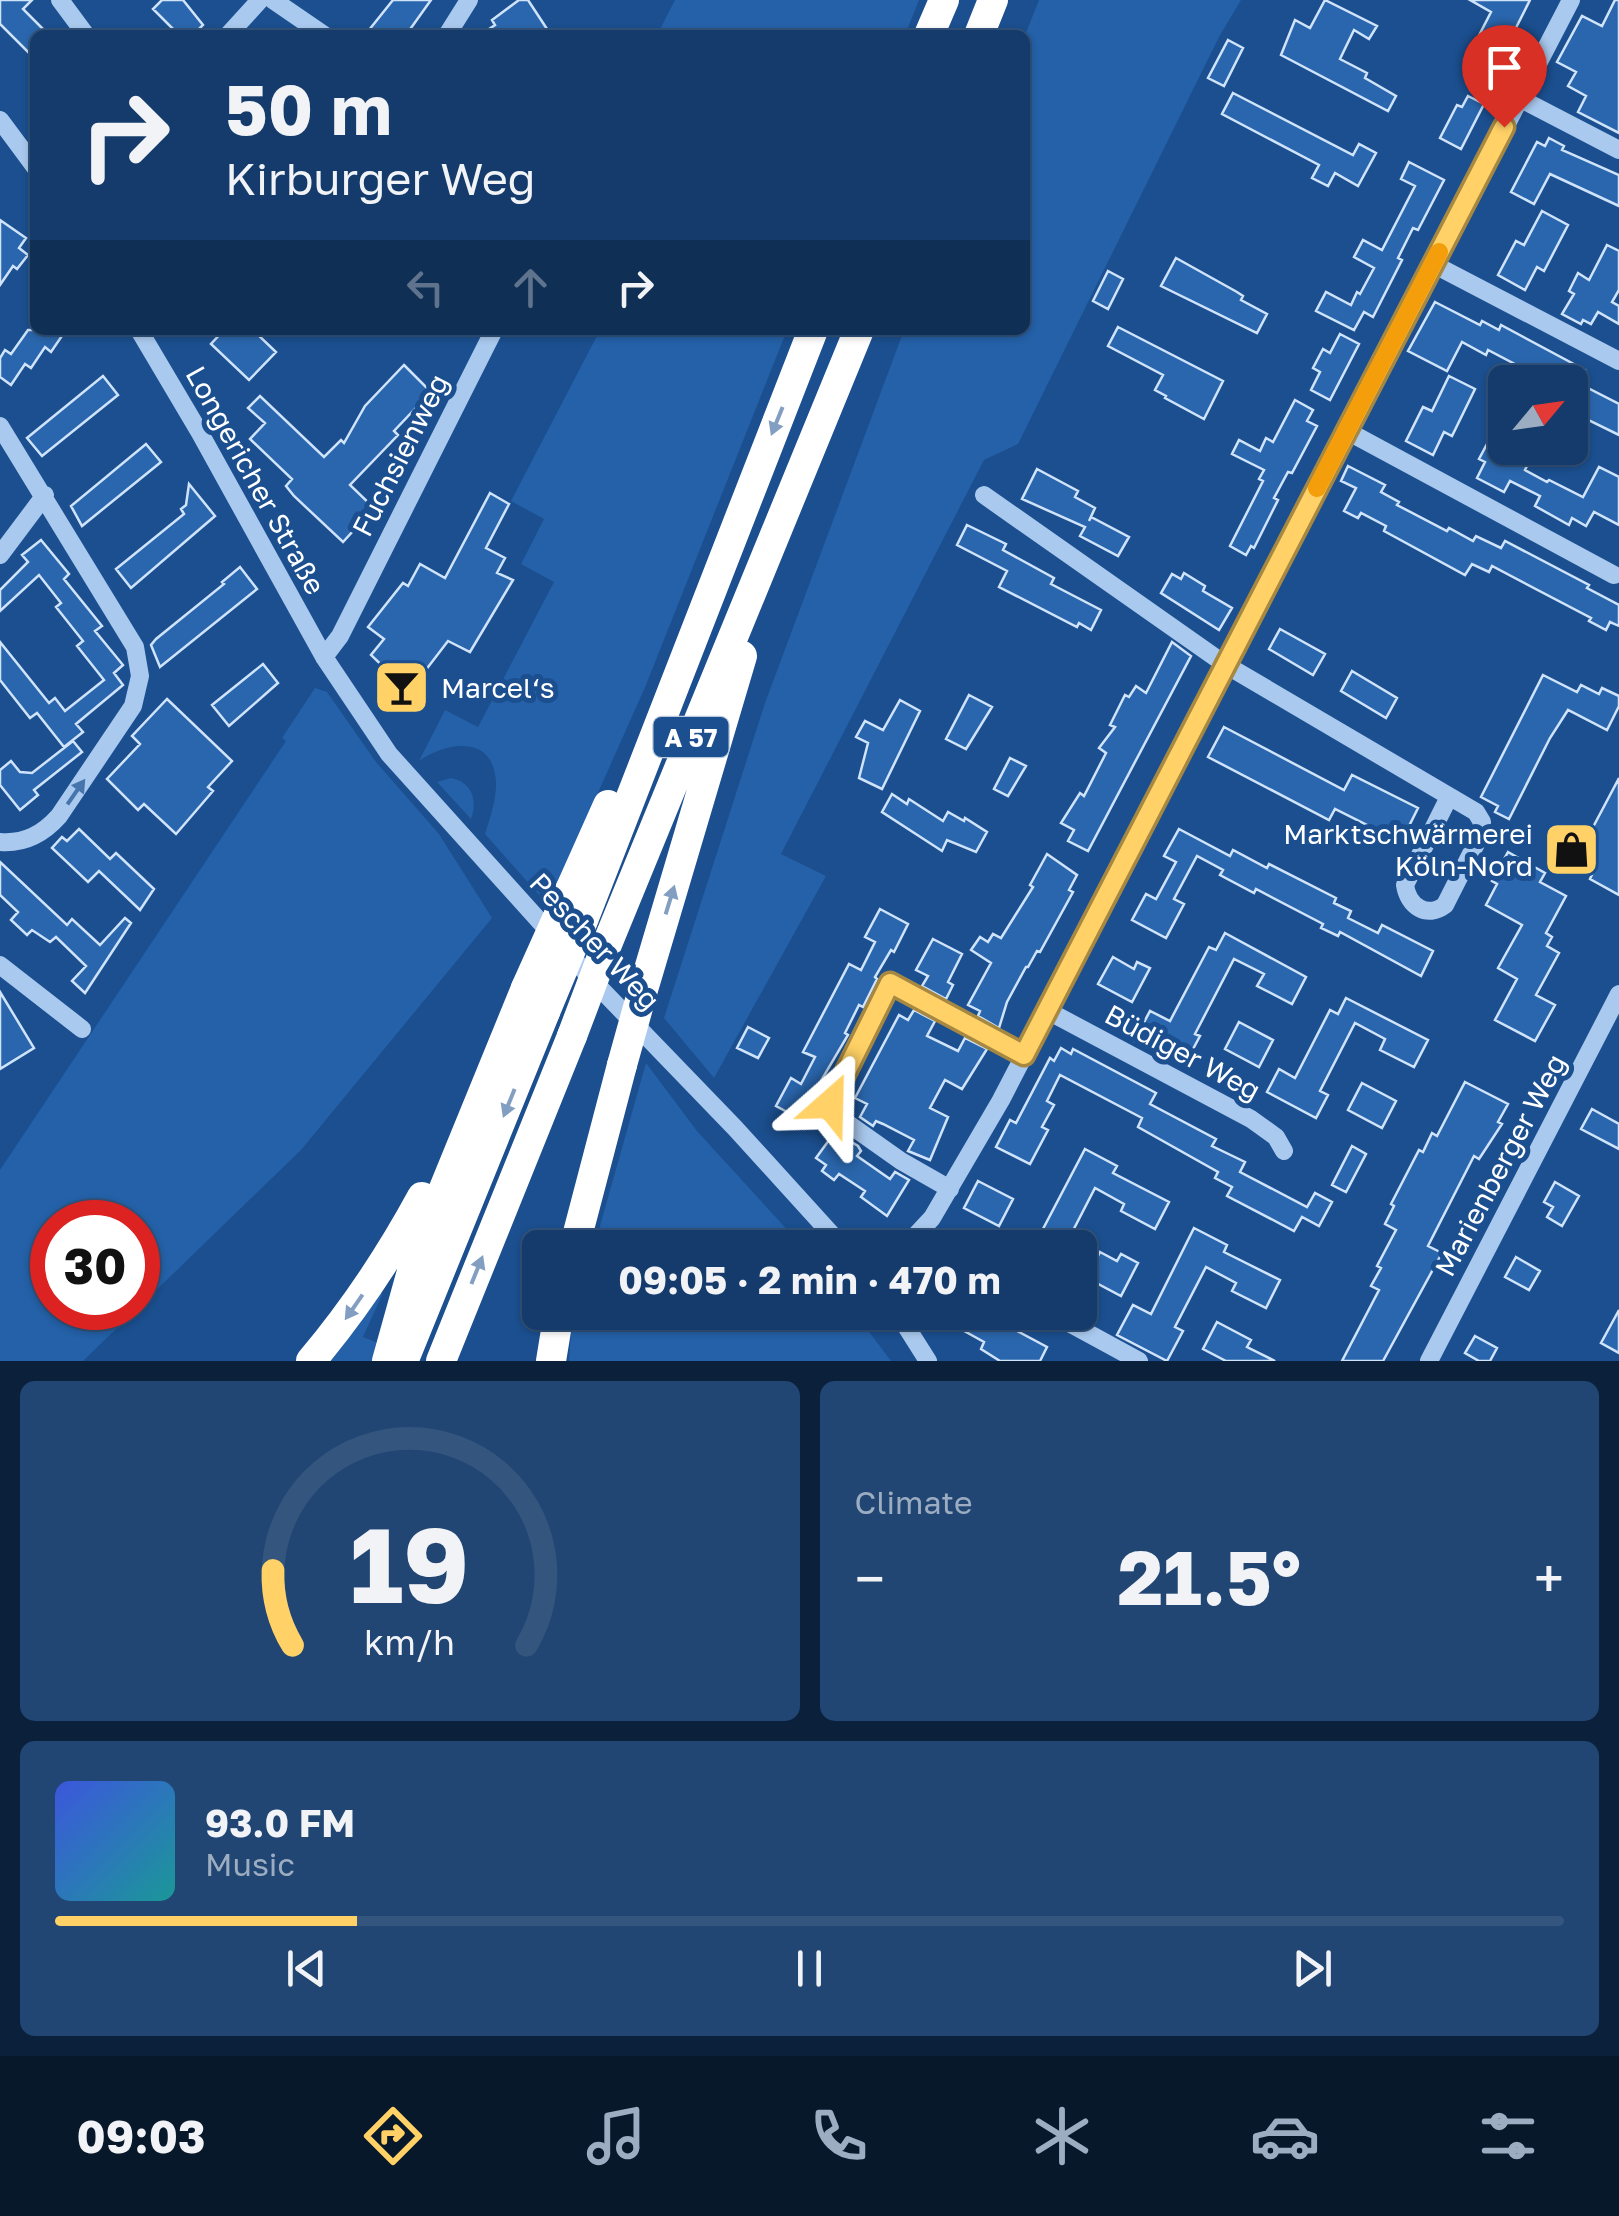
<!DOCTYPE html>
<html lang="en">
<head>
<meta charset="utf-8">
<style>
  :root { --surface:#143b6b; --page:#214673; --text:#f1f3f6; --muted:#9dadc1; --line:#33557e; --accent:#ffd166 }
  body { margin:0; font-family:"Golos Text",sans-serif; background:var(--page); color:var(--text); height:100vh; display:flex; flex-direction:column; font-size:38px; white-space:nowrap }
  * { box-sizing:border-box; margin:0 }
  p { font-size:32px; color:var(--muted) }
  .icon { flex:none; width:55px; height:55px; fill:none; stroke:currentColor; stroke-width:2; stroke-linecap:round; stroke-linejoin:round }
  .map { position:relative; height:1361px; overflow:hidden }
  .drawer { display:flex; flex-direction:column; gap:20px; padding:20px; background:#0b203b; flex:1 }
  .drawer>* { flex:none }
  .hud { position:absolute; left:30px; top:30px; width:1000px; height:305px; border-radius:15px; box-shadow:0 2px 8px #0004,0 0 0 2px var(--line); background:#143b6b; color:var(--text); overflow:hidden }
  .needle { width:65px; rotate:61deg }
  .controls { position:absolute; left:1488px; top:365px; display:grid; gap:20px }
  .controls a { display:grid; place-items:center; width:100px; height:100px; border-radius:15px; background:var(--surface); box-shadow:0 2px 8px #0004,0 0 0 2px var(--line); font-size:50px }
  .speed { position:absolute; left:30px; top:1200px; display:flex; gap:20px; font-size:50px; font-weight:700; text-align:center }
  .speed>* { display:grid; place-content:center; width:130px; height:130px; border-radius:50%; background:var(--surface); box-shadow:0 2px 8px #0004,0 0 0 2px var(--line); line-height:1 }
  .speed .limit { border:15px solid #d22; background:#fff; color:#111 }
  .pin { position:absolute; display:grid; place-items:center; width:85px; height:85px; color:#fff; margin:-102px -42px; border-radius:50% 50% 50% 0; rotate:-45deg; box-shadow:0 0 10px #0007 }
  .pin .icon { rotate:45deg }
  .me { position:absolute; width:110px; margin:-55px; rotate:25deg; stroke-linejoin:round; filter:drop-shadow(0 0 8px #0008) }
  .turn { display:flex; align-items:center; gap:35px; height:210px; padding:0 30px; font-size:45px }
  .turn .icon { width:130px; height:130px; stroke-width:2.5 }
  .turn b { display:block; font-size:70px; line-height:85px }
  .lanes { display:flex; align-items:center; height:95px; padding:0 30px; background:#0003; justify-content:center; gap:50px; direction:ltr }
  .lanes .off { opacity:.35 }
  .big { font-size:75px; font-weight:700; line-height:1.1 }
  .drawer .widget { flex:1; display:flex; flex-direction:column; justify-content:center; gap:15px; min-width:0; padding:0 35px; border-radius:15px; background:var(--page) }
  .drawer .dial { align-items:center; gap:0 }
  .dial svg { height:260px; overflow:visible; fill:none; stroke:var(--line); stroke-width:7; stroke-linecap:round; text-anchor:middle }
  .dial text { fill:var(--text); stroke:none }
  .song { display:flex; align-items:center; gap:30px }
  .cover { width:120px; height:120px; border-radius:15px; background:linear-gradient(135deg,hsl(230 70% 55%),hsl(180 70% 35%)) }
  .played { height:10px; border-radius:5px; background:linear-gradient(90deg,var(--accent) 20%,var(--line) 20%) }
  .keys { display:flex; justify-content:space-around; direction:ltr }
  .heat { display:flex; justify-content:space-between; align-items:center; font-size:55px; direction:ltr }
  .drawer .tiles { flex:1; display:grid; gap:20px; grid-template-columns:1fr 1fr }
  .widget:last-child { grid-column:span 2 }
  .trip { position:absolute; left:522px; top:1230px; width:575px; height:100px; border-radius:15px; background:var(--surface); box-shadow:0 2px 8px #0004,0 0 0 2px var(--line); font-weight:700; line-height:100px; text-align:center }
  .tab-bar { display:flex; height:160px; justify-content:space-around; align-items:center; background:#08182b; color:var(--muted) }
  .tab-bar .icon { width:70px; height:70px }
  .tab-bar .selected { color:var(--accent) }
  .tab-bar b { font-size:45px; color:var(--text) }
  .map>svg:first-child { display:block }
  .green { fill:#2461a8; fill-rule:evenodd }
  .building { fill:#2a66ad; stroke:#cfe3fa; stroke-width:2.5 }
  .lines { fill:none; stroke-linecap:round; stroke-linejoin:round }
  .minor { stroke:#a9c9ee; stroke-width:18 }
  .highway { stroke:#fff; stroke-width:30 }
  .highway-bridge { stroke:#fff; stroke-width:30 }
  .oneway { fill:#829ec1 }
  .oneway2 { fill:#4674ac }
  .route-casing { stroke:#a68842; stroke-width:25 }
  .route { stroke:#ffd166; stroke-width:18 }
  .slow { stroke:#f59e0b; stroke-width:18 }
  .labels { text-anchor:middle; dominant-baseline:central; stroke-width:10; stroke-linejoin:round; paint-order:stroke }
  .shield { fill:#1b4f8f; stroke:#bbcadd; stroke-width:2.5 }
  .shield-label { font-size:25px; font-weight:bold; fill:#fff }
  .street-label { font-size:28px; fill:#fff; stroke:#1b4f8f }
  .poi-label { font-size:28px; fill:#fff; stroke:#1b4f8f; text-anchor:start }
</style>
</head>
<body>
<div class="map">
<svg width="1619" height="1361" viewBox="0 0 1619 1361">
  <rect width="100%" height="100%" fill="#1b4f8f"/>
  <path class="green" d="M675,0H919L905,35H657Z
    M1039,0H1241L1219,37L1018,444L984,460L781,854L826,876L714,1078L664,1018L765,703L904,330H1025V35Z
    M600,330H787L646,685L548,905L485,834C491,815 500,790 494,770C485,734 441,745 419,761L445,710L478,727L554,582L521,564L544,519L511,501Z
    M315,688L327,692L376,762L439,834L492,918L301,1150L83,1361H0V1170L286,741L282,738ZM138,1222V1308H52V1222Z
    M451,778C472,782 478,800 471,819L437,782Z
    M646,1063L697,1131L803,1247H594Z
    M379,1288L382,1295L363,1337L383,1345L376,1361H323Z
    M576,1312L855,1313L891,1361H569L571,1331Z"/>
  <path class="building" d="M0,0H32L23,9L49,35H35V59L0,24Z
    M162,0H183L203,25L193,35H179L153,9Z
    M393,0H431L406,35H365Z
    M519,0H528L547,29L538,35H480L495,25L492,20Z
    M1325,0L1377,26L1369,39L1354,30L1340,59L1367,73L1365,78L1396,96L1388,111L1281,55L1295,20L1310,28Z
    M1470,0H1530L1487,85L1472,77L1479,63L1468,57L1491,12Z
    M1615,0H1619V133L1578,112L1586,96L1568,86L1576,72L1557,62L1582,16L1602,26Z
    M1228,40L1243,48L1224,86L1208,78Z
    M1233,93L1353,155L1359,144L1376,153L1358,186L1335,173L1328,186L1312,178L1319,165L1222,114Z
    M1468,96L1484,104L1461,149L1440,138L1457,105L1462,107Z
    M1549,138L1564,146L1562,150L1619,175V206L1550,174L1534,204L1511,192L1537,142L1545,146Z
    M1409,162L1444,180L1418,230L1413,228L1398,258L1402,260L1373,317L1364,312L1354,330L1316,311L1326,292L1351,305L1357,292L1360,294L1374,268L1354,257L1363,240L1382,250L1415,186L1401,179Z
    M1542,211L1568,225L1544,271L1537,267L1525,290L1498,275L1516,241L1524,245Z
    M0,220L26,238L19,248L28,255L17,269L13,266L0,285Z
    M1607,245L1619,251V290L1612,302L1619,306V324L1598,312L1591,324L1583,320L1581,324L1562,314L1574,294L1569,291L1578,273L1589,280Z
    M1176,258L1237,292L1243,296L1241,300L1267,314L1257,333L1161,286Z
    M1108,271L1123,279L1108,309L1093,301Z
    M1435,302L1480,325L1482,321L1499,330L1501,325L1585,370L1580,380L1588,383L1586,387L1619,404V435L1580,416L1570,437V382H1549L1488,350L1486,355L1462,342L1447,371L1408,351Z
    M1118,327L1223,381L1204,419L1165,398L1166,396L1155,390L1163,375L1108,346Z
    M28,330H66L51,352L45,347L31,368L25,364L11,385L0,377V358L5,350L11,354Z
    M224,330H253L276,352L249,380L211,344Z
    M1340,334L1359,344L1330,400L1311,390L1320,372L1313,368L1323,349L1330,353Z
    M404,365L431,392L394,431L398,435L350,485L374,508L343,542L294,496L286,486L292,479L250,439L265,423L248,408L260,396L324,457L341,440L344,443L365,406Z
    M103,376L118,395L42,456L27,438Z
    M1449,376L1475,389L1452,436L1444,432L1433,455L1406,441L1423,407L1432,411Z
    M1295,400L1313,410L1307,421L1317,426L1292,473L1288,472L1274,498L1278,500L1254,548L1251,546L1246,555L1230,546L1263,481L1259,479L1264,470L1232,454L1239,440L1260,451L1266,438L1273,442Z
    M1505,424V448H1536L1525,470L1547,482L1549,480L1583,497L1599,467L1619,477V525L1594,512L1586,526L1572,518L1569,525L1535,506L1540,496L1510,481L1504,492L1477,478L1485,462L1479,459L1487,444L1493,448Z
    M146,444L161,462L82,526L71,506Z
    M1348,466L1385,485L1381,492L1399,502L1397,505L1447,531L1449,528L1473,541L1476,536L1501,548L1505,541L1589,585L1587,588L1619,605V626L1610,622L1606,630L1589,621L1591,618L1492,566L1489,572L1472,564L1465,575L1384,531L1386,526L1361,513L1358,518L1344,511L1356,488L1341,481Z
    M1037,469L1078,491L1075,497L1095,508L1089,521L1091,517L1129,537L1118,556L1080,536L1085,527L1022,499Z
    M189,484L215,516L131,588L116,569L184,514L181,509L186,505Z
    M490,493L509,504L486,548L505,558L497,573L513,580L470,652L448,641L402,701L386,689L395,678L371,655L384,639L368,627L403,583L408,586L420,564L445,578Z
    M967,525L1006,544L1003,550L1054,578L1051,584L1101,610L1091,630L1079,623L1077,627L999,587L1007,571L957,545Z
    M41,540L69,574L64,579L102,626L95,631L123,665L114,673L123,685L76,724L83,732L64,747L37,713L30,718L0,680V642L49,703L55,698L65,711L104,680L77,646L83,641L56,607L61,603L39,575L0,611V590L28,562L22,555Z
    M240,567L257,589L160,667L151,645L156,639L224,584L222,582Z
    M1184,573L1205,586L1203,591L1232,608L1219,630L1161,593L1172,574L1181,579Z
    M1280,629L1325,654L1313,675L1269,649Z
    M1172,642L1191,656L1088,851L1068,841L1074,830L1061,823L1080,793L1084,796L1106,753L1099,748L1115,727L1110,725L1125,695L1129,697L1136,686L1146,693Z
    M263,664L278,683L229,726L212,705Z
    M1352,671L1397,698L1386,718L1341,691Z
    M1543,675L1577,692L1581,685L1599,694L1602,688L1619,696V706L1607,730L1568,710L1550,738L1509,819L1495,812L1498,806L1481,797Z
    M969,695L992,707L966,749L946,739Z
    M167,699L232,761L208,787L213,791L176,834L144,804L138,810L107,779L140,744L132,736Z
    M900,700L920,711L882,789L859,778L868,743L856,737L865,721L883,730Z
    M1224,727L1344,790L1352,775L1418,808L1401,842L1335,809L1329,820L1208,757Z
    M73,741L82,752L34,790L38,795L20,810L0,785V770L11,761L20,772L32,773Z
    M1010,758L1026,766L1008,796L994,789Z
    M1619,778V895L1590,879L1594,870L1571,857L1587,827L1592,829Z
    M892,794L907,804L909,799L943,821L948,812L964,821L965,818L987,832L976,852L947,840L942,851L882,812Z
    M79,829L110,859L116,853L154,889L140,910L99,871L88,882L52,848L62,837L67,841Z
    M1179,829L1230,856L1233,850L1267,868L1269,864L1336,898L1334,903L1351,911L1348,918L1378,933L1382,925L1433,951L1421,976L1340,932L1338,936L1321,928L1323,924L1256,889L1254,893L1220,875L1223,870L1197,856L1174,899L1184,904L1166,938L1132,920L1146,894L1156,899L1176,862L1164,856Z
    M1508,852L1545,873L1540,882L1566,896L1546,933L1552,937L1547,946L1559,953L1536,995L1555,1005L1535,1041L1495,1020L1517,979L1498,968L1522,925L1486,905L1497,884L1492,881Z
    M1047,854L1077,875L1069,890L1073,892L1040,952L1037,951L1028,967H1026L1007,1002L999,1028L978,1016L980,1011L968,1005L991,963L971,950L980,937L988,942L993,934L1001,938L1033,887L1030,885Z
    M0,862L67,925L72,919L100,945L125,918L131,923L85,993L72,981L86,966L56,937L50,942L32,930L27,935L11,920L18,912L0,895Z
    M880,909L908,924L894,952L891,950L875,977L877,979L863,1007L859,1005L845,1033L848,1035L815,1091L819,1093L804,1121L776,1106L791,1078L801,1084L815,1057L803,1052L849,964L861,970L875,942L865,937Z
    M1225,933L1306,977L1292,1004L1257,986L1264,974L1234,959L1195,1034L1200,1036L1184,1066L1134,1041L1150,1011L1170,1021L1209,947L1216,950Z
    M933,939L962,954L948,982L953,985L946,999L922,986L928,976L916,970Z
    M1113,957L1134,969L1137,962L1150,968L1132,1002L1098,984Z
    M0,992L34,1048L0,1069Z
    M1346,998L1428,1040L1414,1067L1380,1050L1385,1039L1355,1023L1320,1091L1328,1095L1316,1118L1267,1092L1279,1069L1295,1078L1330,1010L1338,1014Z
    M914,1010L935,1021L927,1036L958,1051L965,1038L987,1049L962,1089L945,1080L930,1108L948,1117L930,1160L908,1151L914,1140L883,1124L876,1121L873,1126L860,1117L867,1104L855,1098L899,1015L908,1020Z
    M1239,1022L1273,1040L1259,1067L1225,1049Z
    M748,1027L769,1038L758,1058L737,1048Z
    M1061,1048L1071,1054L1073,1049L1156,1093L1150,1104L1216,1139L1212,1146L1245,1162L1240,1172L1307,1207L1315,1193L1332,1202L1319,1226L1302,1217L1294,1231L1227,1196L1232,1187L1215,1178L1218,1172L1138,1127L1142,1118L1060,1075L1047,1101L1054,1105L1042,1127L1048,1130L1030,1164L996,1147L1010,1120L1016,1123L1050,1058L1054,1061Z
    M1465,1082L1508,1104L1498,1122L1502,1124L1479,1159L1474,1156L1428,1246L1442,1253L1383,1361H1342L1379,1290L1371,1286L1381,1268L1377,1266L1396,1230L1385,1224L1394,1206L1391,1204L1419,1150L1423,1152L1432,1133L1437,1136Z
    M1362,1083L1396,1101L1382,1128L1348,1110Z
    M1592,1109L1619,1124V1149L1581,1129Z
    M835,1132L858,1146L861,1151L857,1156L890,1179L895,1172L909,1180L887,1216L861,1197L865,1191L839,1174L834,1180L822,1171L826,1165L816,1158Z
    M1352,1146L1366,1154L1346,1192L1332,1185Z
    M1085,1149L1117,1166L1113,1173L1169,1202L1155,1229L1121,1211L1124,1204L1095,1188L1064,1248H1033Z
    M978,1181L1013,1199L999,1226L964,1208Z
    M1555,1182L1579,1196L1562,1226L1547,1217L1553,1207L1544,1202Z
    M1194,1228L1227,1245L1224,1252L1280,1280L1266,1308L1232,1291L1236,1283L1206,1267L1175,1327L1183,1331L1167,1361L1117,1335L1133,1305L1151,1314Z
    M1100,1252L1117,1261L1121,1254L1138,1263L1121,1296L1087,1278Z
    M1516,1257L1540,1271L1529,1290L1505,1277Z
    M1619,1310V1353L1601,1343Z
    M930,1312H982L1047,1347L1040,1361H1000L981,1349L984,1342Z
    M1217,1322L1251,1340L1247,1347L1275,1361H1226L1203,1349Z
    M1475,1336L1497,1348L1490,1361H1479L1465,1353Z"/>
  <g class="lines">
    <path class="minor" d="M60,0L86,35
      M273,0L324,35
      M228,35L260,0
      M447,35L469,0
      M1519,98L1619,150
      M0,120L35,167
      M1433,264L1619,361
      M139,330L200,433L324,657L389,754L597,985L735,1128L844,1248
      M0,426L135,647L140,676L133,706L59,816C43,834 25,844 0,842
      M1347,431L1614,575
      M984,495L1226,665L1476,812L1482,822L1480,836L1445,905C1427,919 1408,906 1405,885L1449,797
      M0,555L45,495
      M324,657L340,636L494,330
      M0,965L82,1029
      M1048,1011L1251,1119L1276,1137L1284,1151
      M950,1189L901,1161L833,1113L830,1104L890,983L1024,1055
      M904,1248L932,1218L1001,1100L1571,0
      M897,1312L928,1361
      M1049,1312L1139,1361
      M1429,1361L1619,994"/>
    <path class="highway" d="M929,35L944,0
      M979,35L993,0
      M570,890L608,805
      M580,928L813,330
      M603,954L859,330
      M642,993L742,656
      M574,1248L622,1065
      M405,1357L545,1012
      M311,1361C354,1310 390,1256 422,1197
      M387,1361L416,1257L526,988
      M441,1361L572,1036
      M551,1361L559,1312"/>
    <path class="highway-bridge" d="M526,988L570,890
      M545,1012L580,928
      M572,1036L603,954
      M622,1065L642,993"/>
  </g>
  <defs><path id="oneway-solid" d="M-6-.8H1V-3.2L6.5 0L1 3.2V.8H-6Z" transform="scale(2.5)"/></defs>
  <g class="oneway">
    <use href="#oneway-solid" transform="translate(777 421) rotate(112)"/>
    <use href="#oneway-solid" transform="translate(670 900) rotate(-73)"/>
    <use href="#oneway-solid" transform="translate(509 1103) rotate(112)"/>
    <use href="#oneway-solid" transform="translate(477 1270) rotate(-68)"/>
    <use href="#oneway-solid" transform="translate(354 1307) rotate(125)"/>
  </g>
  <use class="oneway2" href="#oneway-solid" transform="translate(76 792) rotate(-55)"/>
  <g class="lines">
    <defs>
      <path id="route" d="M830,1104L890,983L1024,1055L1504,127"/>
    </defs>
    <use href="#route" class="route-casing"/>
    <use href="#route" class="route"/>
    <path class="slow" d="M1317,488L1439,252"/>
  </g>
  <defs>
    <symbol id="bar-square" viewBox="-11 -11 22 22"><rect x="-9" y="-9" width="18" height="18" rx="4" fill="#ffd166" stroke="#1b4f8f"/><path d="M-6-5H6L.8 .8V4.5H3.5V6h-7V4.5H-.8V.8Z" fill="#111"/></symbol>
    <symbol id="shop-square" viewBox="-11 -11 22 22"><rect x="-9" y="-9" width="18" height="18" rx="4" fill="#ffd166" stroke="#1b4f8f"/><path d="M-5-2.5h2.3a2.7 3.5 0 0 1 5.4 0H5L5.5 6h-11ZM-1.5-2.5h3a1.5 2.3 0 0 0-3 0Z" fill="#111"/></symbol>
  </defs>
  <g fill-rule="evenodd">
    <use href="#bar-square" x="370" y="656" width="63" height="63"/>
    <use href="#shop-square" x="1540" y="818" width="63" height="63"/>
  </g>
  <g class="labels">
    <rect class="shield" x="653.5" y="717" width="75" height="40" rx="8"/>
    <g class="shield-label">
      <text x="691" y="737">A 57</text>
    </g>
    <g class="street-label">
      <text transform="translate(400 455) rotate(-63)">Fuchsienweg</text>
      <text transform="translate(256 480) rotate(61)">Longericher Straße</text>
      <text transform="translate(595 941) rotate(47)">Pescher Weg</text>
      <text transform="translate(1183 1052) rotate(28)">Büdiger Weg</text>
      <text transform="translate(1500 1165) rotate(-62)">Marienberger Weg</text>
    </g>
    <g class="poi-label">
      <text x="441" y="687">Marcel‘s</text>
      <text x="1533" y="833" text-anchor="end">Marktschwärmerei<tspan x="1533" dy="32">Köln-Nord</tspan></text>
    </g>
  </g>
</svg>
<div class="controls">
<a><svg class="needle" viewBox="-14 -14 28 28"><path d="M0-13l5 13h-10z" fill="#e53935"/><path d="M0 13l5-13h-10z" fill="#9dadc1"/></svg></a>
</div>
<div class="speed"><div class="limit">30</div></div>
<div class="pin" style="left:1504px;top:127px;background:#d93025"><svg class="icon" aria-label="arrive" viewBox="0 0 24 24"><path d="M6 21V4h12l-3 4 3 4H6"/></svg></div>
<svg class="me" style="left:830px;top:1104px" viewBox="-20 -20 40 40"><path d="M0-17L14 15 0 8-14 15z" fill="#ffd166" stroke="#fff" stroke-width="4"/></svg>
<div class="trip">09:05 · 2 min · 470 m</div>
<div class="hud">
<div class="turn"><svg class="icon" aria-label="right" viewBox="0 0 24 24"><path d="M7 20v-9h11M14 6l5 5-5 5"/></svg><div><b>50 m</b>Kirburger Weg</div></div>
<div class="lanes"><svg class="icon off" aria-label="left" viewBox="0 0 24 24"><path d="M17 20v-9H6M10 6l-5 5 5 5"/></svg><svg class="icon off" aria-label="ahead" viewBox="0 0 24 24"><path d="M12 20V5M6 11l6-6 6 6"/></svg><svg class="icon" aria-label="right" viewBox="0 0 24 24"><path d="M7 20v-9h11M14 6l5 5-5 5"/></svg></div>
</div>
</div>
<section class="drawer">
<div class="tiles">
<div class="widget dial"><svg viewBox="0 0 100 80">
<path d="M14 69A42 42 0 1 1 86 69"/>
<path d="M14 69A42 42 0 0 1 8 46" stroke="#ffd166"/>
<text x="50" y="56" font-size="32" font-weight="700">19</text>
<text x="50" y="72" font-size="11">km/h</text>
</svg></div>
<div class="widget"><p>Climate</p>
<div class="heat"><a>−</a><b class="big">21.5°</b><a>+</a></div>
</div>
<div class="widget">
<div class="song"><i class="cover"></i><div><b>93.0 FM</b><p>Music</p></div></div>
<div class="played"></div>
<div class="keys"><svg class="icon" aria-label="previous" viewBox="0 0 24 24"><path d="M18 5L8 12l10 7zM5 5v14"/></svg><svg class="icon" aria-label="pause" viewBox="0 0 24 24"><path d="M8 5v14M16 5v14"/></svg><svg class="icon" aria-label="next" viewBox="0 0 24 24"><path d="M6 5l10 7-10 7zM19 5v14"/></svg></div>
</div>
</div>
</section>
<nav class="tab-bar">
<b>09:03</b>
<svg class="icon selected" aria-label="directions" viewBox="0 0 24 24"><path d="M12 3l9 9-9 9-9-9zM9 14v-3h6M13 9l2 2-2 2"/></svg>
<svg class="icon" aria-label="music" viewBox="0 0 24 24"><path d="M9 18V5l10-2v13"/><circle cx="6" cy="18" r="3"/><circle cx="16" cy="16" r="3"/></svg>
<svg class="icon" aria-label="phone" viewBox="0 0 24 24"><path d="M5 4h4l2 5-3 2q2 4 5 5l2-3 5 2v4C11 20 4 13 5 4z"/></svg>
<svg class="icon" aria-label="climate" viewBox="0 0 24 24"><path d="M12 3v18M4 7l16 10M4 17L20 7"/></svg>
<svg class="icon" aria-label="car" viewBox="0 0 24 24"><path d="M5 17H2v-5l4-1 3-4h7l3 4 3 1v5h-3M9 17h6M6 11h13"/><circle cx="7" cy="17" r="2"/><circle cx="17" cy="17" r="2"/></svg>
<svg class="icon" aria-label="filters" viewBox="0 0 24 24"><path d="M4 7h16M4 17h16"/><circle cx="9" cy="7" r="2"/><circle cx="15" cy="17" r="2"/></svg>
</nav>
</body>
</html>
